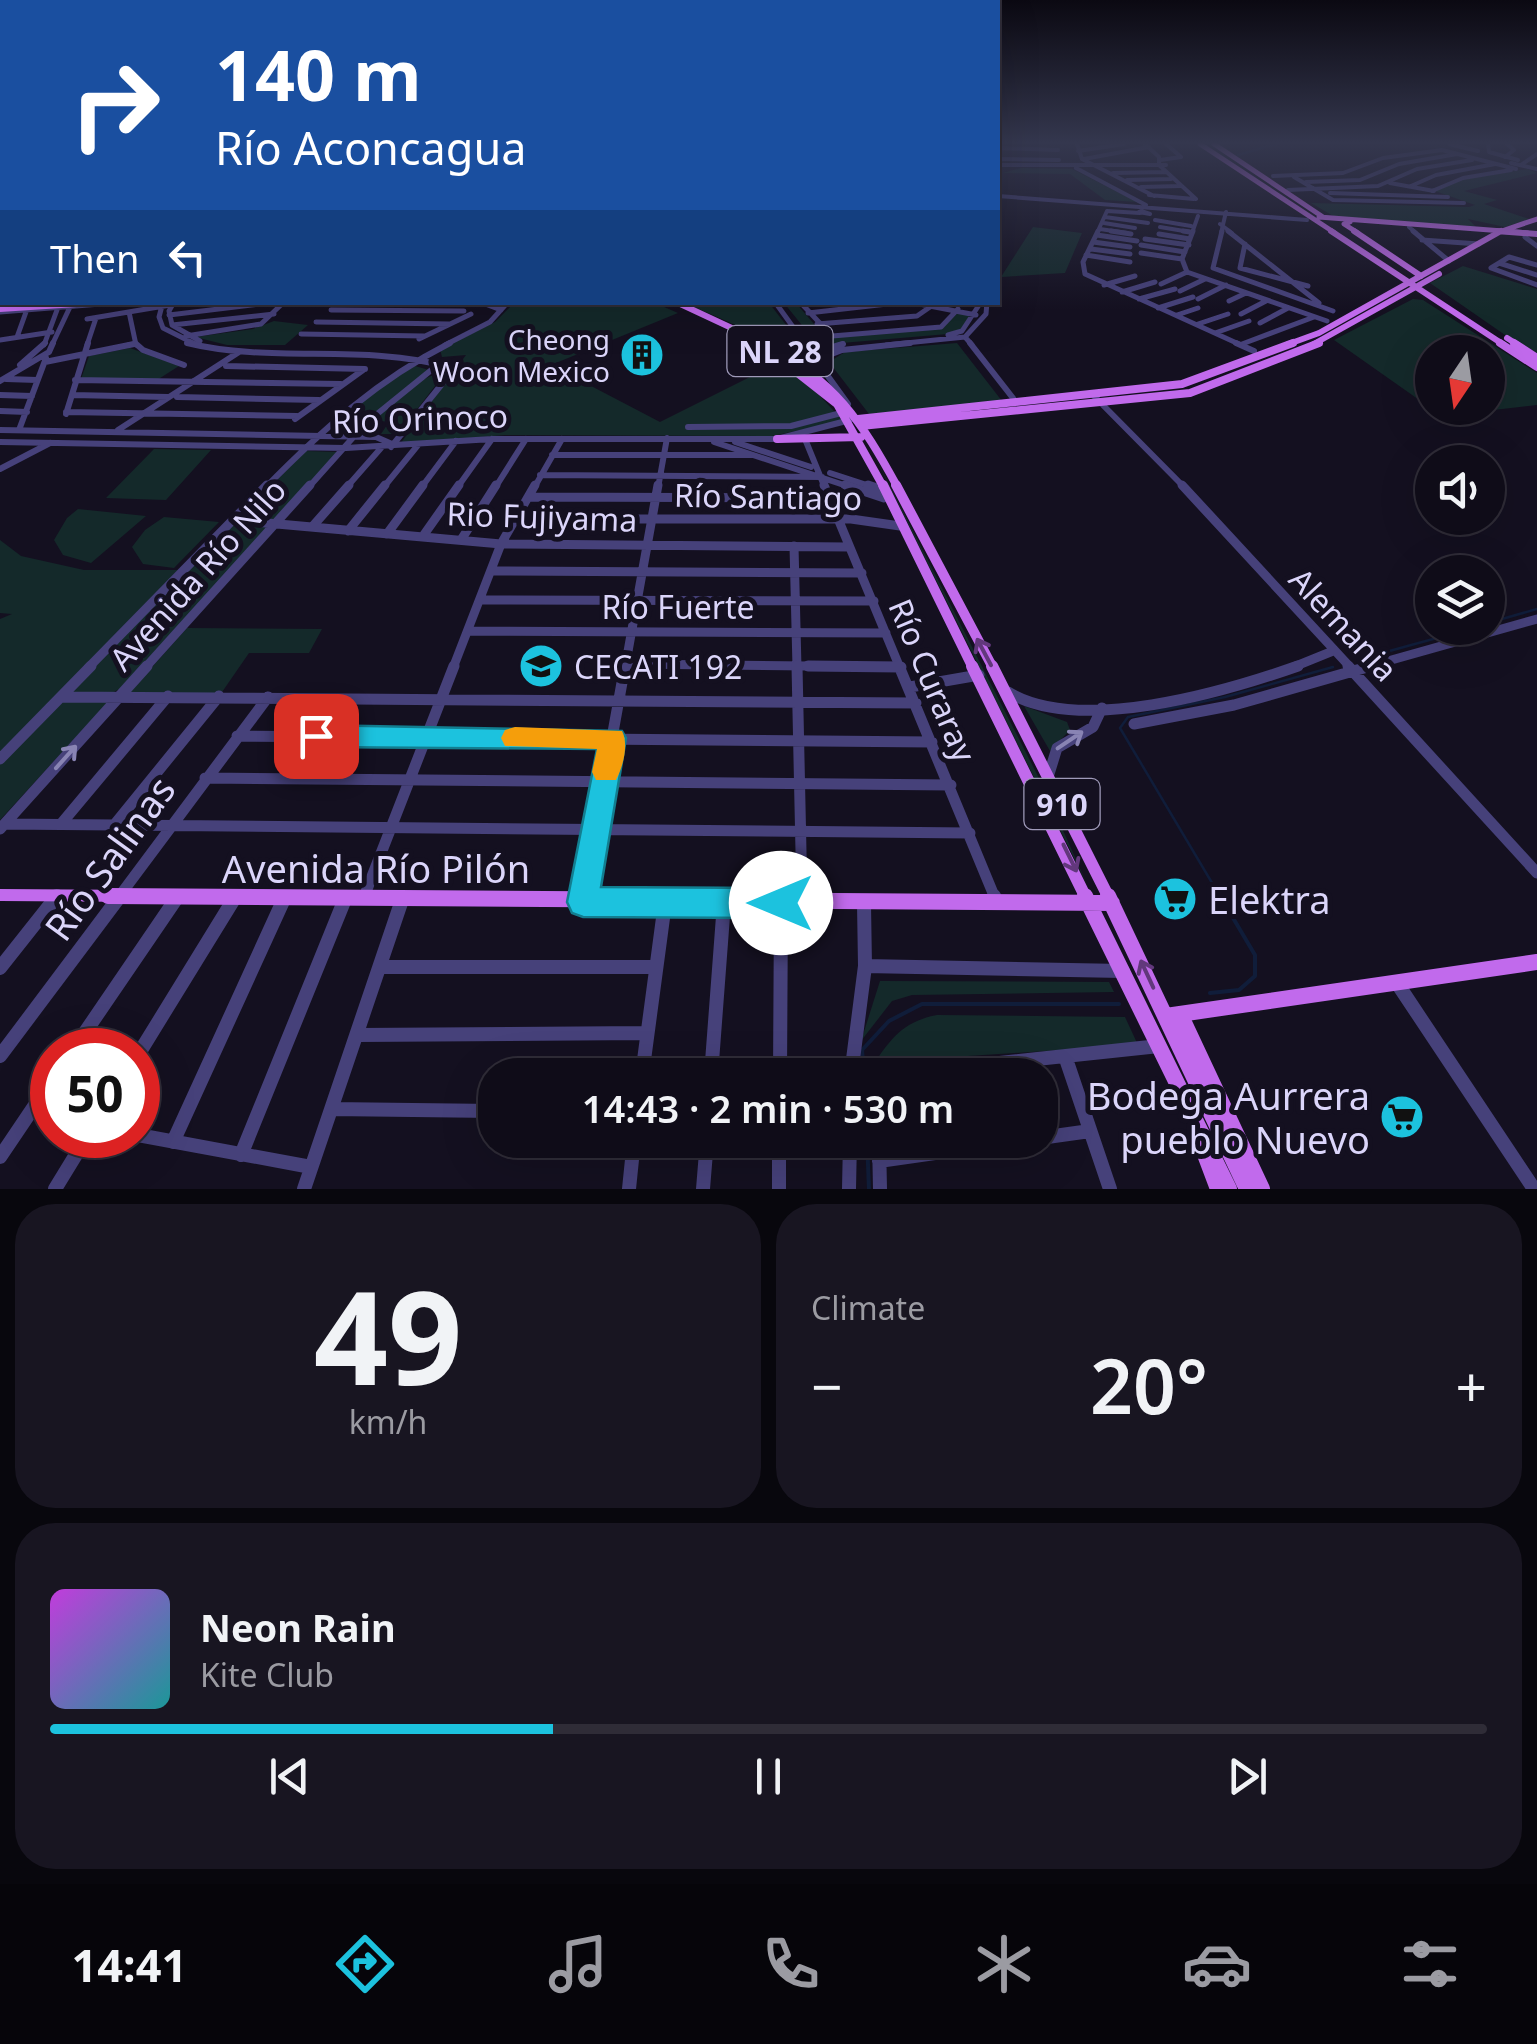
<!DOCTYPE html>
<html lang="en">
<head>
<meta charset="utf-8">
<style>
  :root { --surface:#0f0c18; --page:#181521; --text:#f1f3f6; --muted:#9b9ba2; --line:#2f2c37; --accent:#1cc2de }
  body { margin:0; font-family:"Noto Sans",sans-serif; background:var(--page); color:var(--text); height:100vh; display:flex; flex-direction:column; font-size:38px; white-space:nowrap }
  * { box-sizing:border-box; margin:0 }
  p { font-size:32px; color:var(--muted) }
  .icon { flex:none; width:55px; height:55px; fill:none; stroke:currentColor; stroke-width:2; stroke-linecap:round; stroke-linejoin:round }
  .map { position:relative; height:1189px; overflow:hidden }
  .details { display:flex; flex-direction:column; gap:15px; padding:15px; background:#08070d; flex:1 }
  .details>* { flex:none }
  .top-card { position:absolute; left:0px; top:0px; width:1000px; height:305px; box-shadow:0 10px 40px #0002,0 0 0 2px var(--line); background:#1a4fa0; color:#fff; overflow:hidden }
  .needle { width:65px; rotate:193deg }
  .fabs { position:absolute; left:1415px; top:335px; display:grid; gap:20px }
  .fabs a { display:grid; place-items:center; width:90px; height:90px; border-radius:50%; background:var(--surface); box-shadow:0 10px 40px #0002,0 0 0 2px var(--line); font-size:50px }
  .speed { position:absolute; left:30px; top:1028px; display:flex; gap:20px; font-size:50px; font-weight:700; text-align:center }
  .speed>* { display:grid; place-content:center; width:130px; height:130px; border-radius:50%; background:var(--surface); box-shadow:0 10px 40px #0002,0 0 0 2px var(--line); line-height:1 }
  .speed .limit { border:15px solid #d22; background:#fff; color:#111 }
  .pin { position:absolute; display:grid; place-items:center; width:85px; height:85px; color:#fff; margin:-42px; border-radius:20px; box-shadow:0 5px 15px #0006 }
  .me { position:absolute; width:110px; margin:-55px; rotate:270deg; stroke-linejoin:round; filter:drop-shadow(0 0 8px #0008) }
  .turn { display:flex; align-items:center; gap:35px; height:210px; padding:0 50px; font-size:45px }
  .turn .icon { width:130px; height:130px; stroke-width:2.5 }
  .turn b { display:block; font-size:70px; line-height:85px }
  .then { display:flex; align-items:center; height:95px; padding:0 50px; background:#0003; gap:20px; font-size:38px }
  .big { font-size:75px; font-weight:600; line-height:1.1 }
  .details .tile { flex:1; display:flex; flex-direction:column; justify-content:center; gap:15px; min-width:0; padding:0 35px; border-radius:40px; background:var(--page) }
  .details .dial { align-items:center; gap:0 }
  .dial b { font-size:130px; line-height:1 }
  .song { display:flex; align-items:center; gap:30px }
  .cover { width:120px; height:120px; border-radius:15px; background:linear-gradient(135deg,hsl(290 70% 55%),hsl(180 70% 35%)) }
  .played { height:10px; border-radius:5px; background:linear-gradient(90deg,var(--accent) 35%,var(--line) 35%) }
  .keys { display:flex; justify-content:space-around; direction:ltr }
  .heat { display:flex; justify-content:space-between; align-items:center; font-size:55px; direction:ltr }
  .details .tiles { flex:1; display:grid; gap:15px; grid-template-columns:1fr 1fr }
  .tile:last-child { grid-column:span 2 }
  .trip { position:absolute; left:478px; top:1058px; width:580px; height:100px; border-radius:40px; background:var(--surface); box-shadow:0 10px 40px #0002,0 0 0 2px var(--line); font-weight:600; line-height:100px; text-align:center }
  .tab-bar { display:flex; height:160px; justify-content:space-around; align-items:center; background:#06050a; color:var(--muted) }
  .tab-bar .icon { width:70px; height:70px }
  .tab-bar .selected { color:var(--accent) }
  .tab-bar b { font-size:45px; color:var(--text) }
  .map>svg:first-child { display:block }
  .green { fill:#14292a; fill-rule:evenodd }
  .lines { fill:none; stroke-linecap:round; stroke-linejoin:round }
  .stream-far1 { stroke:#101d3a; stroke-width:2.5 }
  .stream { stroke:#101d3a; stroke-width:4 }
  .minor-far5 { stroke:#46417a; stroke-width:4 }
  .minor-far4 { stroke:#46417a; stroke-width:5 }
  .minor-far3 { stroke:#46417a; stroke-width:6 }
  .minor-far2 { stroke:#46417a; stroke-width:9 }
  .minor-far1 { stroke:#46417a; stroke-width:11 }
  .minor { stroke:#46417a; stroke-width:14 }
  .major-far5 { stroke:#c16aec; stroke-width:5 }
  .major-far4 { stroke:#c16aec; stroke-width:6 }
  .major-far3 { stroke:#c16aec; stroke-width:8 }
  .major-far2 { stroke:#c16aec; stroke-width:10 }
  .major-far1 { stroke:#c16aec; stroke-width:12 }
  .major { stroke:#c16aec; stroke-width:16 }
  .oneway { stroke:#62387c }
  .oneway2 { stroke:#8984b4 }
  .route { fill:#1cc2de; stroke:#127e90; stroke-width:2.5 }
  .slow { fill:#f59e0b }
  .labels { text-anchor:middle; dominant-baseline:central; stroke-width:10; stroke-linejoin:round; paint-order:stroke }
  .far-poi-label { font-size:28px; fill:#dbd5fa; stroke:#141020; text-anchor:end }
  .shield { fill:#141020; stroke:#9f9ab9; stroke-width:2.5 }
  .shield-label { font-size:30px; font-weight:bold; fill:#dbd5fa }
  .street-label { font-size:32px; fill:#dbd5fa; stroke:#141020 }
  .poi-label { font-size:32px; fill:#dbd5fa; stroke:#141020; text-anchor:start }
  .near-street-label { font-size:38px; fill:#dbd5fa; stroke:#141020 }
  .near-poi-label { font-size:38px; fill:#dbd5fa; stroke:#141020; text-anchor:start }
</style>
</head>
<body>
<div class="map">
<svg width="1537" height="1189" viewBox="0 0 1537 1189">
  <rect width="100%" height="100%" fill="#141020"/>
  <path class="green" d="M1021,168L1072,169L1137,202L1105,200L1070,174L1003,173Z
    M1527,169L1537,173L1464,191L1497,200L1484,204L1529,219L1505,227L1468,219L1476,227L1335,217L1311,203L1469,207L1475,205L1435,191L1460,180Z
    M1033,227L1082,233L1065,273L1001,277Z
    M1463,266L1537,289V357L1430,283Z
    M1413,299L1423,300L1537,373V405L1442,416L1334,340ZM1432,352H1488V408H1432Z
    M514,303H655L678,313L551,365L660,422L778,363L811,386L843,421L772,436L505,435L400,444L466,355L442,357L440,349L495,322Z
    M685,303H769L790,330H747Z
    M784,303H796L826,338L941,329L958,313L970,315L961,329L948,334L818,345Z
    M274,321L308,325L285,345H227L195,337L253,329Z
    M957,343L1002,401L869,414L829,362L845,352Z
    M130,348L179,366L157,380L81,379L89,356Z
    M415,366L429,370L359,426L331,427L353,403Z
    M445,373L398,434H381L389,422L373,420C392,404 419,374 445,373Z
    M866,439L1044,788L1087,884Z
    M154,449L211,450L166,500L106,498Z
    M306,451L339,452L273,522L239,518Z
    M78,509L146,516L91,563L63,555L54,540L67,518Z
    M164,517L219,522L174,568L143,564L132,547L145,530Z
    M234,523L268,527L121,688L112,693L72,692L71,687Z
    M0,540L21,556L84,570H178L0,752V619L12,614L0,613Z
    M187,628L322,629L309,653H249L220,695L128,694Z
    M109,701L0,820V761L57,702Z
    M1024,706L1067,722L1070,730L1050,751Z
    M880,981L1109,982L1114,992L912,995L892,1001L861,1041Z
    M937,1015L1125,1017L1138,1045L875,1062C892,1037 905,1021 937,1015Z"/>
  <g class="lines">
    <path class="stream-far1" d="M1238,155L1276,144
      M2,214V224
      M1488,623L1537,609
      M1364,658L1473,628
      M1221,898L1120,728L1128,717L1225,697L1333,667"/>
    <path class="stream" d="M1210,993L1239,990L1255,976V955L1220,896
      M864,1075L862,1050L889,1021L922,1004H1119
      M867,1140L869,1189"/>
    <path class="minor-far5" d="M1077,144L1082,159L1154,196
      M1145,144L1159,157V165L1196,199
      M1166,144L1181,157
      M1449,144L1478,151
      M1488,144L1489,152L1518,160
      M998,148L1058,150
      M1078,151L1124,144
      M1505,157L1514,150L1507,144
      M998,159L1059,160
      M1084,159L1149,147
      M1160,160L1181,157
      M1511,163L1537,169
      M998,165H1166
      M1521,165L1537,154
      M1076,168L1146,205
      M1113,173L1166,172
      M1273,176L1343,173L1383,158L1442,150L1516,169
      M1294,177L1333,200L1464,203
      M1127,180L1171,179
      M1306,182L1360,180L1399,164L1457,154
      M1390,183L1434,191
      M1411,186L1436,175L1495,164
      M1141,187L1180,186
      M1288,190L1378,186L1417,169L1472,160
      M1432,191L1463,178L1511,170
      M1330,193L1448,197
      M1149,195L1194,199
      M998,196L1307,220
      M1141,211L1150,214L1139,212Z
      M1105,217L1148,223
      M1155,220L1191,226
      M1104,223L1135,228
      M1220,224L1232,233
      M1160,227L1190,232
      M1409,227L1416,233
      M1100,229L1127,233
      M1097,233L1107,211L1140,213
      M1192,233L1198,216
      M1221,233L1226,212"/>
    <path class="minor-far4" d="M1098,231L1083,262L1085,274L1241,345
      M1111,231L1131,234
      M1183,231L1190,232
      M1193,231L1182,259L1187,272L1327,321
      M1222,231L1213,268L1333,311
      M1228,231L1319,303
      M1413,231L1449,261
      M1159,234L1190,239
      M1097,235L1137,241
      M1525,237L1537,246
      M1145,239L1189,245
      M1422,240L1479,244
      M1093,242L1130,247
      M1245,244L1240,268L1308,286
      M1141,245L1185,252
      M1091,249L1130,254
      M1141,253L1182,259
      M1086,255L1130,262
      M1499,263L1537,275
      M1537,265L1509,257L1491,268L1537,285
      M1161,284L1187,272
      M1104,285L1135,276
      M1180,291L1205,279
      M1122,292L1155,282
      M1139,299L1175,289
      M1198,299L1226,285
      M1229,301L1246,293
      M163,302L159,317L163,328L197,345
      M174,302L169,311L172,325L200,341
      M480,302L501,310
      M775,302L806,345
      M800,302L832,336L941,327L958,309
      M909,302L976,315
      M1158,308L1193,297
      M331,310L464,311
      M0,312L126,302
      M129,312L136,345
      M808,313L905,302
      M1241,314L1266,301
      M169,315L276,302
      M1177,315L1198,308
      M87,319L188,302
      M316,322L450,324
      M1260,323L1288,308
      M817,324L917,316L930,307
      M1198,324L1228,314
      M172,325L274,314
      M1215,333L1249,321
      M301,334L424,336
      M948,335L962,331L981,302
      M186,336L261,324L284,302
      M17,337L26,312
      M965,337L972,345
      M419,339L471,314
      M0,340L52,332
      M1242,344L1314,317
      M44,345L57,310
      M52,345L70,307
      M87,345L96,318
      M128,345L134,344
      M445,345L490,322L508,302
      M839,345L843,344
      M886,345L965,337L986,314L987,302"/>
    <path class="minor-far3" d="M135,343L143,350L184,365
      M187,343C273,364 363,343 449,367L446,379L391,447
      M804,343L848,404
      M970,343L1016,402
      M1236,343L1254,351
      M812,353L843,344
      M45,362L134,344
      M20,365L45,343
      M803,365L842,350L910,343
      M226,366L365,369
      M6,379L37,380
      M75,380L341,384
      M0,381L49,352L53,343
      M0,395L32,396
      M72,395L168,397
      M1093,395L1185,488
      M177,397L319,400
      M0,411L27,412
      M66,412L297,416
      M66,414L88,343
      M295,419L363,370
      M688,427L791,426L845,412
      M0,430L376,437L392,444
      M19,430L46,358
      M118,430L239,352
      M805,439L825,488
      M0,442L346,448L492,439H777L850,420
      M714,442L853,488
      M735,442L811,467
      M552,455H751
      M0,469L50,443
      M830,473L876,488
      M540,475L822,477
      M265,488C322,430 377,380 450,343
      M308,488L366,423L440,363
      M346,488L381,448
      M383,488L418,445
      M421,488L456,441
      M457,488L492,439
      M495,488L526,439
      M534,488L562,439
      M658,488L667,438"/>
    <path class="minor-far2" d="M824,485L900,668
      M845,485L884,498
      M868,485L880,489
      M1182,485L1351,668
      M528,497L830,498
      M515,519H851L900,526
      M233,520L501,544L849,547
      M312,527L349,485
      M348,531L385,485
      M387,534L423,485
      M423,536L459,485
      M461,540L496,485
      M794,546L797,668
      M491,571L862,573
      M481,600L874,601
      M470,631L886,633
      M626,664L901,667
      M88,668L267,485
      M145,668L310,485
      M453,668L501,544L535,485
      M625,668L658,485
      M1291,668L1333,651
      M1363,668L1537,619"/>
    <path class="minor-far1" d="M797,666L802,898
      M808,666L901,667
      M899,666L995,898
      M1348,666L1537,873
      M910,687L979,675
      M1008,692C1079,735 1224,692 1298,666
      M61,697L916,703
      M1134,724L1234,705L1371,666
      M237,736L932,742
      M0,759L91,666
      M1049,774L1057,748L1093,727L1102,708
      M205,778L951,785
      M5,824L970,833
      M61,824L168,696
      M115,824L219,696
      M0,829L147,666
      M364,897L454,666
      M55,898L58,895
      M118,898L268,697
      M583,898L625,666"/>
    <path class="minor" d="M802,896V901
      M994,896L997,903
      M865,966L1123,971
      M380,967H655
      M0,968L57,896
      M1397,983L1534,1189
      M358,1035L646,1033
      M73,1050L176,899
      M138,1055L234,899
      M0,1056L120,896
      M1065,1056L1110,1189
      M642,1075L665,903
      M711,1075L724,903
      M780,1075L781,903
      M851,1075L865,966L864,904
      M886,1075L1159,1046
      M331,1109L495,1111
      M138,1135L311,1167
      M1040,1138L1090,1131
      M779,1140V1189
      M879,1140L880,1189
      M173,1142L284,899
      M241,1155L345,899
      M0,1157L52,1080
      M879,1161L1027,1140
      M55,1189L88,1135
      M304,1189L402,900
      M629,1189L634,1140
      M703,1189L707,1140
      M849,1189L850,1140"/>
    <path class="major-far5" d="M1200,144L1335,233
      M1214,144L1323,217
      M1319,217L1528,233
      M1350,222L1344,224L1358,233
      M1496,233L1537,219"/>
    <path class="major-far4" d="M1331,231L1504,345
      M1354,231L1421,276
      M1496,231L1537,234
      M676,302L768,345
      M0,309L107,302
      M1507,338L1518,345
      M1286,345L1319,333L1501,231
      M1312,345L1439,274"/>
    <path class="major-far3" d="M764,343C834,380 861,420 898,488
      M1500,343L1537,367
      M1514,343L1537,358
      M776,356L837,404L884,488
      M858,419L1182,384L1293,343
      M861,426L1190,393L1319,343
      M777,439L861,437"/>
    <path class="major-far2" d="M883,485L973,668
      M896,485L993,668"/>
    <path class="major-far1" d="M972,666L1086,898
      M992,666L1109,898
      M0,895L455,898"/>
    <path class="major" d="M108,896L1112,903
      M1085,896L1229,1189
      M1108,896L1247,1189
      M1180,1014L1262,1189
      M1166,1016L1537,962
      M1198,1136L1218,1189"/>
  </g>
  <defs><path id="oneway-shaft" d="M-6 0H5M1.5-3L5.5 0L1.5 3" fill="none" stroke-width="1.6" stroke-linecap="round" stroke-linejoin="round" transform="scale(2.5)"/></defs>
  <g class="oneway">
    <use href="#oneway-shaft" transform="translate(984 652) rotate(-118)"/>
    <use href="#oneway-shaft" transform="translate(1070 858) rotate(64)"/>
    <use href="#oneway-shaft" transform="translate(1147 974) rotate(-115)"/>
  </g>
  <g class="oneway2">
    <use href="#oneway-shaft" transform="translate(1070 740) rotate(-34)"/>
    <use href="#oneway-shaft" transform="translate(66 757) rotate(-48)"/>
  </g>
  <linearGradient id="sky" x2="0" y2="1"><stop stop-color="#0b0912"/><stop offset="0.46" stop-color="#34374e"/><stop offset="1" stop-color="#34374e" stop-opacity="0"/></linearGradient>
  <rect width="1537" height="310" fill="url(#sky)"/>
  <path class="route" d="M316,725L622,731L626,738L601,887L781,888L792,893L797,903L792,914L781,918L583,917L572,913L567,902L597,749L316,747L303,736Z"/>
  <path class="slow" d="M515,727L622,731C629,744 623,767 616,780H596L592,772L597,749L505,746L501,738L505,730Z"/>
  <defs>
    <symbol id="building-disc" viewBox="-11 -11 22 22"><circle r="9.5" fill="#1cc2de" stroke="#141020"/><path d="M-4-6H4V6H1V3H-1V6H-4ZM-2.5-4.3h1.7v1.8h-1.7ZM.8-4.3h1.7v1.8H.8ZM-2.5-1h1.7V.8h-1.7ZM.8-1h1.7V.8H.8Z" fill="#111"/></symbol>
    <symbol id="school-disc" viewBox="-11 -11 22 22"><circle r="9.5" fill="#1cc2de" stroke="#141020"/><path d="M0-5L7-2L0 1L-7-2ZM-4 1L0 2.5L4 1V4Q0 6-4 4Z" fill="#111"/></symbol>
    <symbol id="supermarket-disc" viewBox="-11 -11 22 22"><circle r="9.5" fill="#1cc2de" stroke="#141020"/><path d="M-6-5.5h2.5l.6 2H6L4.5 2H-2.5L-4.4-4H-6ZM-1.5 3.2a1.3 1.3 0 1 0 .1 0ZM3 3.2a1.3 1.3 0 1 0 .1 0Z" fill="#111"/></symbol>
  </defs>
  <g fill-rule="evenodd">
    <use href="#building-disc" x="617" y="330" width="50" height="50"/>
    <use href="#school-disc" x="516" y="641" width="50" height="50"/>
    <use href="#supermarket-disc" x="1150" y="874" width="50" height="50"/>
    <use href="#supermarket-disc" x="1377" y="1092" width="50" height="50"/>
  </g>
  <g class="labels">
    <g class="far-poi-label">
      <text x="610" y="339">Cheong<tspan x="610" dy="32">Woon Mexico</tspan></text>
    </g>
    <g class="shield">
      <rect x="727.5" y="326" width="105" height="50" rx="8"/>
      <rect x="1024.5" y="779" width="75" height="50" rx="8"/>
    </g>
    <g class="shield-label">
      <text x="780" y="351">NL 28</text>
      <text x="1062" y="804">910</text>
    </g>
    <g class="street-label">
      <text transform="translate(420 418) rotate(-2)">Río Orinoco</text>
      <text transform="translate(768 496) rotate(1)">Río Santiago</text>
      <text transform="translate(542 516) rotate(2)">Rio Fujiyama</text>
      <text transform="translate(197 574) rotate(-48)">Avenida Río Nilo</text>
      <text x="678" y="606">Río Fuerte</text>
      <text transform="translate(1344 624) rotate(47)">Alemania</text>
      <text transform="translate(933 680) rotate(67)">Río Curaray</text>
    </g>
    <g class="poi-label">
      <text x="574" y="666">CECATI 192</text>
    </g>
    <g class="near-street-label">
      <text transform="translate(109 858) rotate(-54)">Río Salinas</text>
      <text x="376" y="868">Avenida Río Pilón</text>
    </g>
    <g class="near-poi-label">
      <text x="1208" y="899">Elektra</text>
      <text x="1370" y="1095" text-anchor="end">Bodega Aurrera<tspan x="1370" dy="44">pueblo Nuevo</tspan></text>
    </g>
  </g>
</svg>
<div class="fabs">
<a><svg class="needle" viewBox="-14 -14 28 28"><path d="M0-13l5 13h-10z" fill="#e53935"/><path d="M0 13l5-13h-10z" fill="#9b9ba2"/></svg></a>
<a><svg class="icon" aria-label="sound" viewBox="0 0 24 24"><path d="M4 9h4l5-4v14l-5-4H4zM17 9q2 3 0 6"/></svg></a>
<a><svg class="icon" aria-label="layers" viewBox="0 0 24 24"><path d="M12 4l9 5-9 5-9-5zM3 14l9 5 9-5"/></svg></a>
</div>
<div class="speed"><div class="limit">50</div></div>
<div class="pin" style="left:316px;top:736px;background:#d93025"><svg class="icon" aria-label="arrive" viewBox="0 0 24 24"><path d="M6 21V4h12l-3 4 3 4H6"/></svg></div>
<svg class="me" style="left:781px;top:903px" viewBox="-20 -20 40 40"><circle r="19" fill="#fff"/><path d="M0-13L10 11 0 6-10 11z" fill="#1cc2de"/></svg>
<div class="trip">14:43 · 2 min · 530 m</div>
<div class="top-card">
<div class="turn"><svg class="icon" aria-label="right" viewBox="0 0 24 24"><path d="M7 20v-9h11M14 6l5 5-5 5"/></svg><div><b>140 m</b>Río Aconcagua</div></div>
<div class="then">Then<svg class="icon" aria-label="left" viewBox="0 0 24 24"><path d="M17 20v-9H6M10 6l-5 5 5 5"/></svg></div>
</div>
</div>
<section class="details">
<div class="tiles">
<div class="tile dial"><b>49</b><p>km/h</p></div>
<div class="tile"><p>Climate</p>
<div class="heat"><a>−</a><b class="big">20°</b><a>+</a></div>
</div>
<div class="tile">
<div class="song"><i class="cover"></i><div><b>Neon Rain</b><p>Kite Club</p></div></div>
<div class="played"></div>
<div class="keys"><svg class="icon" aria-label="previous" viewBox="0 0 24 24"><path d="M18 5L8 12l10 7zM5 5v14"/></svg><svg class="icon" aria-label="pause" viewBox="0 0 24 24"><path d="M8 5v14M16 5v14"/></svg><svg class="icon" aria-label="next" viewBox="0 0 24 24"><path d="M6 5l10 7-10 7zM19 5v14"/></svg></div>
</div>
</div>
</section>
<nav class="tab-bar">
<b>14:41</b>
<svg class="icon selected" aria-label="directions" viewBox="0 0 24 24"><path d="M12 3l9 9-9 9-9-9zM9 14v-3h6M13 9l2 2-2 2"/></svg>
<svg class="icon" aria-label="music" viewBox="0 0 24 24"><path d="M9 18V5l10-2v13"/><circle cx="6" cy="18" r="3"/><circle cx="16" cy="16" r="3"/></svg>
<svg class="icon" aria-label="phone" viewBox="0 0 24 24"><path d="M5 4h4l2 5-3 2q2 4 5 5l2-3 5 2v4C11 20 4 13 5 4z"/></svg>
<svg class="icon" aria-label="climate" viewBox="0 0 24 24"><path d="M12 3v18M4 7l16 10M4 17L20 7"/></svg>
<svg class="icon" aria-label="car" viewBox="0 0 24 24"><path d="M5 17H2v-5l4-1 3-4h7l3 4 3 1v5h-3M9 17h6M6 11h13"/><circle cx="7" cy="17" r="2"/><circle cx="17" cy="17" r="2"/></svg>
<svg class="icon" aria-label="filters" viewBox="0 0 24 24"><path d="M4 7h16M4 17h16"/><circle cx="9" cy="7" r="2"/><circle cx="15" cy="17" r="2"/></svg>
</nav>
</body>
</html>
